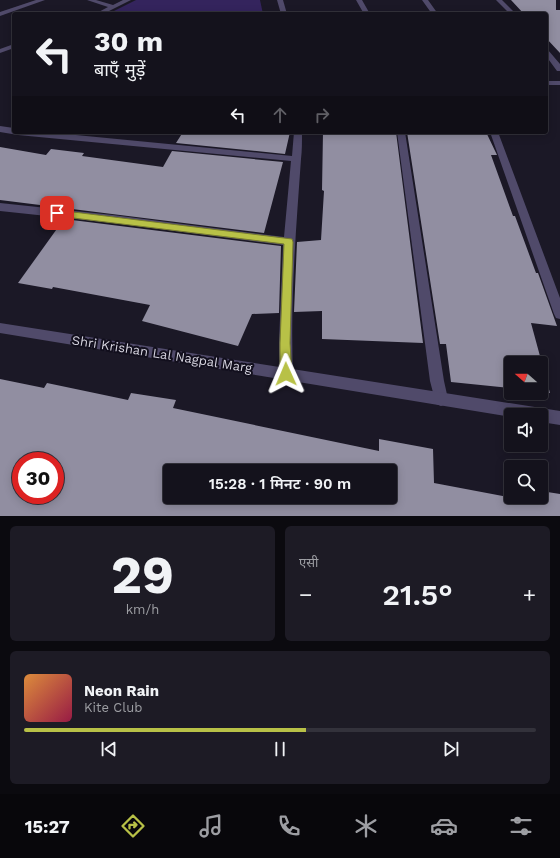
<!DOCTYPE html>
<html lang="hi">
<head>
<meta charset="utf-8">
<style>
  :root { --surface:#14121c; --page:#1d1b25; --text:#f1f3f6; --muted:#9d9ea3; --line:#33323b; --accent:#b8c147 }
  body { margin:0; font-family:"Work Sans","Noto Sans Devanagari",sans-serif; background:var(--page); color:var(--text); height:100vh; display:flex; flex-direction:column; font-size:15px; white-space:nowrap }
  * { box-sizing:border-box; margin:0 }
  p { font-size:13px; color:var(--muted) }
  .icon { flex:none; width:22px; height:22px; fill:none; stroke:currentColor; stroke-width:2; stroke-linecap:round; stroke-linejoin:round }
  .map { position:relative; height:516px; overflow:hidden }
  .details { display:flex; flex-direction:column; gap:10px; padding:10px; background:#0b0a0f; flex:1 }
  .details>* { flex:none }
  .top-card { position:absolute; left:12px; top:12px; width:536px; height:122px; border-radius:4px; box-shadow:0 2px 10px #0003,0 0 0 1px var(--line); background:#14121c; color:var(--text); overflow:hidden }
  .needle { width:26px; rotate:290deg }
  .controls { position:absolute; left:504px; top:356px; display:grid; gap:8px }
  .controls a { display:grid; place-items:center; width:44px; height:44px; border-radius:4px; background:var(--surface); box-shadow:0 2px 10px #0003,0 0 0 1px var(--line); font-size:20px }
  .speed { position:absolute; left:12px; top:452px; display:flex; gap:8px; font-size:20px; font-weight:700; text-align:center }
  .speed>* { display:grid; place-content:center; width:52px; height:52px; border-radius:50%; background:var(--surface); box-shadow:0 2px 10px #0003,0 0 0 1px var(--line); line-height:1 }
  .speed .limit { border:6px solid #d22; background:#fff; color:#111 }
  .pin { position:absolute; display:grid; place-items:center; width:34px; height:34px; color:#fff; margin:-17px; border-radius:8px; box-shadow:0 2px 6px #0006 }
  .me { position:absolute; width:44px; margin:-22px; rotate:359deg; stroke-linejoin:round; filter:drop-shadow(0 0 3px #0008) }
  .turn { display:flex; align-items:center; gap:14px; height:84px; padding:0 16px; font-size:18px }
  .turn .icon { width:52px; height:52px; stroke-width:2.5 }
  .turn b { display:block; font-size:28px; line-height:34px }
  .lanes { display:flex; align-items:center; height:38px; padding:0 16px; background:#0003; justify-content:center; gap:20px; direction:ltr }
  .lanes .off { opacity:.35 }
  .big { font-size:30px; font-weight:600; line-height:1.1 }
  .details .tile { flex:1; display:flex; flex-direction:column; justify-content:center; gap:6px; min-width:0; padding:0 14px; border-radius:6px; background:var(--page) }
  .details .dial { align-items:center; gap:0 }
  .dial b { font-size:52px; line-height:1 }
  .song { display:flex; align-items:center; gap:12px }
  .cover { width:48px; height:48px; border-radius:6px; background:linear-gradient(135deg,hsl(30 70% 55%),hsl(340 70% 35%)) }
  .played { height:4px; border-radius:2px; background:linear-gradient(90deg,var(--accent) 55%,var(--line) 55%) }
  .keys { display:flex; justify-content:space-around; direction:ltr }
  .heat { display:flex; justify-content:space-between; align-items:center; font-size:22px; direction:ltr }
  .details .tiles { flex:1; display:grid; gap:10px; grid-template-columns:1fr 1fr }
  .tile:last-child { grid-column:span 2 }
  .trip { position:absolute; left:163px; top:464px; width:234px; height:40px; border-radius:4px; background:var(--surface); box-shadow:0 2px 10px #0003,0 0 0 1px var(--line); font-weight:600; line-height:40px; text-align:center }
  .tabs { display:flex; height:64px; justify-content:space-around; align-items:center; background:#08070b; color:var(--muted) }
  .tabs .icon { width:28px; height:28px }
  .tabs .on { color:var(--accent) }
  .tabs b { font-size:18px; color:var(--text) }
  .map>svg:first-child { display:block }
  .green { fill:#34245d }
  .building { fill:#918ea1; fill-rule:evenodd }
  .lines { fill:none; stroke-linecap:round; stroke-linejoin:round }
  .minor { fill:#504a6a; fill-rule:evenodd }
  .tertiary { fill:#504a6a; fill-rule:evenodd }
  .route { fill:#b8c147; stroke:#787d2e }
  .labels { text-anchor:middle; dominant-baseline:central; stroke-width:4; stroke-linejoin:round; paint-order:stroke }
  .near-street-label { font-size:13px; fill:#d7d5e0; stroke:#120f1d }
</style>
</head>
<body>
<div class="map">
<svg width="560" height="516" viewBox="0 0 560 516">
  <rect width="100%" height="100%" fill="#1b1826"/>
  <path class="green" d="M136,0H260L263,14H108Z"/>
  <path class="building" d="M511,0H556V10H560V53L546,38V14H524Z
    M183,132H290L285,154L176,143Z
    M323,132H396L423,343L322,339V311L294,312L297,242L321,240L324,191L322,190Z
    M407,132H486L497,155H491L513,216H515L536,273H538L557,326L531,323L550,393L541,392V363H511V388L451,382L446,344H440Z
    M0,147L46,155L51,149L84,153L82,156L163,167L172,151L283,162L264,233L0,200Z
    M64,219L281,246L279,313L252,314L238,346L142,321L150,305L53,287L52,289L18,283Z
    M0,379L44,388L47,383L128,400L131,393L176,400L173,408L379,451V439L433,449L434,483L508,497L507,484L511,485V497H541V491L560,494V516H0ZM21,461H55V495H21ZM170,471H390V497H170Z"/>
  <g class="lines">
    <path class="minor" d="M36,0H45L0,16V12Z
      M87,0H96L113,5L123,0H131L103,14H95L108,7Z
      M277,0H283L287,14H281Z
      M356,0H362L370,14H364Z
      M422,0H428L438,14H432Z
      M496,0H502L516,14H510Z
      M14,44V48L0,53V49Z
      M546,49L548,50L560,64V71H557L546,56Z
      M546,81H560V85H546Z
      M0,126L14,128V132H45L292,156L294,132H302C302,141 302,151 301,159C296,230 290,302 293,374L291,378L286,380L281,378L279,374V343L283,245L113,223L0,211V203L113,215L284,237L291,161L18,135L0,132Z
      M397,132H405L444,381L448,399L446,404L441,406L436,404L430,381Z
      M490,132H498L560,298V319L556,318L554,314Z"/>
    <path class="tertiary" d="M0,323L560,411V425L541,422V415H511V417L0,333Z"/>
  </g>
  <path class="route" d="M57,210L292,239L293,242L290,343L292,374L290,377L286,379L282,377L280,374V343L284,244L57,216L53,213Z"/>
  <g class="labels">
    <g class="near-street-label">
      <text transform="translate(162 354) rotate(9)">Shri Krishan Lal Nagpal Marg</text>
    </g>
  </g>
</svg>
<div class="controls">
<a><svg class="needle" viewBox="-14 -14 28 28"><path d="M0-13l5 13h-10z" fill="#e53935"/><path d="M0 13l5-13h-10z" fill="#9d9ea3"/></svg></a>
<a><svg class="icon" aria-label="sound" viewBox="0 0 24 24"><path d="M4 9h4l5-4v14l-5-4H4zM17 9q2 3 0 6"/></svg></a>
<a><svg class="icon" aria-label="search" viewBox="0 0 24 24"><circle cx="10" cy="10" r="6"/><path d="M15 15l6 6"/></svg></a>
</div>
<div class="speed"><div class="limit">30</div></div>
<div class="pin" style="left:57px;top:213px;background:#d93025"><svg class="icon" aria-label="arrive" viewBox="0 0 24 24"><path d="M6 21V4h12l-3 4 3 4H6"/></svg></div>
<svg class="me" style="left:286px;top:374px" viewBox="-20 -20 40 40"><path d="M0-17L14 15 0 8-14 15z" fill="#b8c147" stroke="#fff" stroke-width="4"/></svg>
<div class="trip">15:28 · 1 मिनट · 90 m</div>
<div class="top-card">
<div class="turn"><svg class="icon" aria-label="left" viewBox="0 0 24 24"><path d="M17 20v-9H6M10 6l-5 5 5 5"/></svg><div><b>30 m</b>बाएँ मुड़ें</div></div>
<div class="lanes"><svg class="icon" aria-label="left" viewBox="0 0 24 24"><path d="M17 20v-9H6M10 6l-5 5 5 5"/></svg><svg class="icon off" aria-label="ahead" viewBox="0 0 24 24"><path d="M12 20V5M6 11l6-6 6 6"/></svg><svg class="icon off" aria-label="right" viewBox="0 0 24 24"><path d="M7 20v-9h11M14 6l5 5-5 5"/></svg></div>
</div>
</div>
<section class="details">
<div class="tiles">
<div class="tile dial"><b>29</b><p>km/h</p></div>
<div class="tile"><p>एसी</p>
<div class="heat"><a>−</a><b class="big">21.5°</b><a>+</a></div>
</div>
<div class="tile">
<div class="song"><i class="cover"></i><div><b>Neon Rain</b><p>Kite Club</p></div></div>
<div class="played"></div>
<div class="keys"><svg class="icon" aria-label="previous" viewBox="0 0 24 24"><path d="M18 5L8 12l10 7zM5 5v14"/></svg><svg class="icon" aria-label="pause" viewBox="0 0 24 24"><path d="M8 5v14M16 5v14"/></svg><svg class="icon" aria-label="next" viewBox="0 0 24 24"><path d="M6 5l10 7-10 7zM19 5v14"/></svg></div>
</div>
</div>
</section>
<nav class="tabs">
<b>15:27</b>
<svg class="icon on" aria-label="directions" viewBox="0 0 24 24"><path d="M12 3l9 9-9 9-9-9zM9 14v-3h6M13 9l2 2-2 2"/></svg>
<svg class="icon" aria-label="music" viewBox="0 0 24 24"><path d="M9 18V5l10-2v13"/><circle cx="6" cy="18" r="3"/><circle cx="16" cy="16" r="3"/></svg>
<svg class="icon" aria-label="phone" viewBox="0 0 24 24"><path d="M5 4h4l2 5-3 2q2 4 5 5l2-3 5 2v4C11 20 4 13 5 4z"/></svg>
<svg class="icon" aria-label="climate" viewBox="0 0 24 24"><path d="M12 3v18M4 7l16 10M4 17L20 7"/></svg>
<svg class="icon" aria-label="car" viewBox="0 0 24 24"><path d="M5 17H2v-5l4-1 3-4h7l3 4 3 1v5h-3M9 17h6M6 11h13"/><circle cx="7" cy="17" r="2"/><circle cx="17" cy="17" r="2"/></svg>
<svg class="icon" aria-label="filters" viewBox="0 0 24 24"><path d="M4 7h16M4 17h16"/><circle cx="9" cy="7" r="2"/><circle cx="15" cy="17" r="2"/></svg>
</nav>
</body>
</html>
